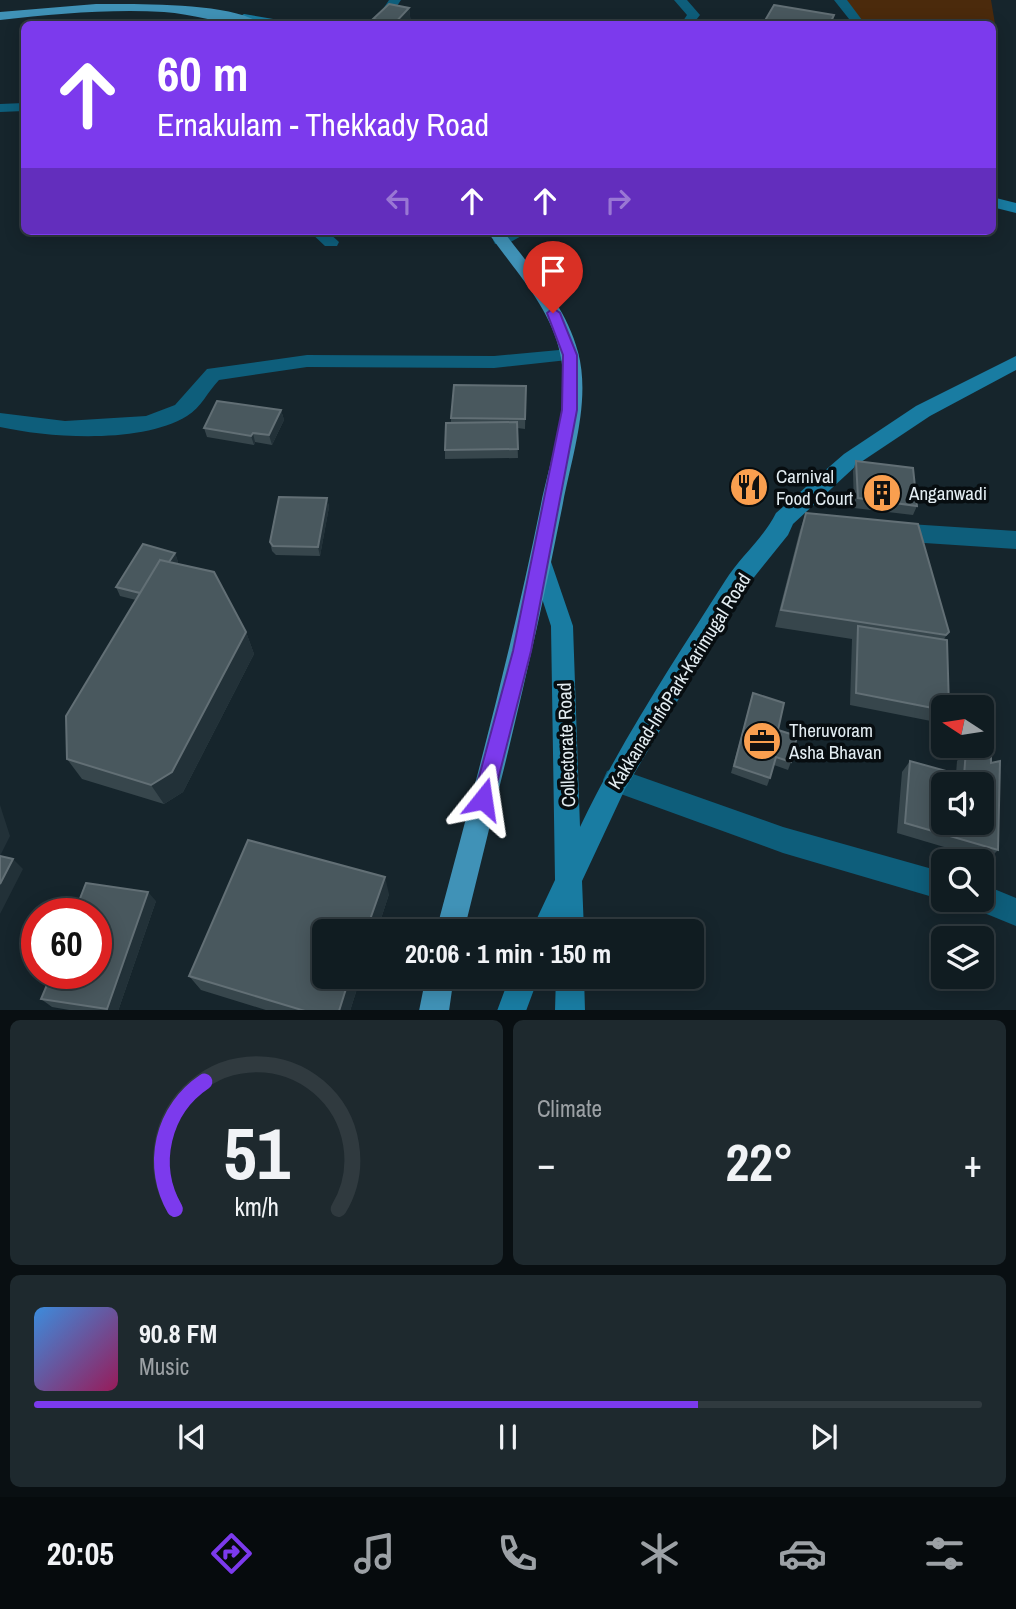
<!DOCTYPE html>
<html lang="en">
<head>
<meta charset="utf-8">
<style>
  :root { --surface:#101c21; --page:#1e292e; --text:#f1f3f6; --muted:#9ca1a5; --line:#303a3f; --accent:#7c3aed }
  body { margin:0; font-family:"Archivo Narrow",sans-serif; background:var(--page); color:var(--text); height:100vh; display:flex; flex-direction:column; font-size:26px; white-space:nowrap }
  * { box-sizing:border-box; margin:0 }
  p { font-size:23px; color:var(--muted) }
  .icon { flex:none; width:38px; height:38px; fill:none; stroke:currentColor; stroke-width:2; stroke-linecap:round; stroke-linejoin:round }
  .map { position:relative; height:1010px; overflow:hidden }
  .drawer { display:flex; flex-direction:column; gap:10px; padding:10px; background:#090f12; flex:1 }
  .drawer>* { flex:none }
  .hud { position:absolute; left:21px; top:21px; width:975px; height:214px; border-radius:10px; box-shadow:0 4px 18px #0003,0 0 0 2px var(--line); background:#7c3aed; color:#fff; overflow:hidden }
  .needle { width:46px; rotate:282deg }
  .buttons { position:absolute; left:931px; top:695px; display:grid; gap:14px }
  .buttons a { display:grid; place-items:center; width:63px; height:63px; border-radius:10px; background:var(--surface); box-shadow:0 4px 18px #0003,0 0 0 2px var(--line); font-size:35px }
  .speed { position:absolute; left:21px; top:898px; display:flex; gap:14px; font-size:35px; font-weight:700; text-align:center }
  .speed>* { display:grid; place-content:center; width:91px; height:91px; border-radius:50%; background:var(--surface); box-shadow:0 4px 18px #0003,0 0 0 2px var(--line); line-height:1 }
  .speed .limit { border:10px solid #d22; background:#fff; color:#111 }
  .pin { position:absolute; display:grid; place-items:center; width:60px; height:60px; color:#fff; margin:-72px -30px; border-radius:50% 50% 50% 0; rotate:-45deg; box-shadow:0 0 7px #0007 }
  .pin .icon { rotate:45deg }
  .me { position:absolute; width:77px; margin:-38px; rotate:15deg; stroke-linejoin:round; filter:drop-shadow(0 0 5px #0008) }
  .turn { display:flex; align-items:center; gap:24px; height:147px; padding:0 21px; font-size:32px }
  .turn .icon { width:91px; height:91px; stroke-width:2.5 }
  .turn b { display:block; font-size:49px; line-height:60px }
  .lanes { display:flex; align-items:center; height:66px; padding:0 21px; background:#0003; justify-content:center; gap:35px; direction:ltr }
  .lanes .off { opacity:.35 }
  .big { font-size:52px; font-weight:700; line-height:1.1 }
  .drawer .tile { flex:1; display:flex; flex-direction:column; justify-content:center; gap:10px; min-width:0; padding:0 24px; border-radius:10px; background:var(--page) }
  .drawer .dial { align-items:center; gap:0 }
  .dial svg { height:182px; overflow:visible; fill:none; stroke:var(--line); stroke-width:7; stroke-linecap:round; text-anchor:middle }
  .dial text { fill:var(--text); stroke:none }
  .song { display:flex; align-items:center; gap:21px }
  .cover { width:84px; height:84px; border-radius:10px; background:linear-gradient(135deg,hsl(210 70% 55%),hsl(330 70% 35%)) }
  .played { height:7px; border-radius:4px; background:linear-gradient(90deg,var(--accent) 70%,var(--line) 70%) }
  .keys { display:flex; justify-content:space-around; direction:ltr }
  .heat { display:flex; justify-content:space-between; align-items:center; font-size:38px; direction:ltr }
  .drawer .tiles { flex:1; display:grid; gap:10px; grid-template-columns:1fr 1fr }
  .tile:last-child { grid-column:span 2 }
  .trip { position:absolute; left:312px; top:919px; width:392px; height:70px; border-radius:10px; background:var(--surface); box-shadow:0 4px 18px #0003,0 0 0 2px var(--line); font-weight:700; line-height:70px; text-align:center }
  .tabs { display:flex; height:112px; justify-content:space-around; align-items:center; background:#060b0d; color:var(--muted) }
  .tabs .icon { width:49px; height:49px }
  .tabs .on { color:var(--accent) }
  .tabs b { font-size:32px; color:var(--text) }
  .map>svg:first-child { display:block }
  .green { fill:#4b2a0c }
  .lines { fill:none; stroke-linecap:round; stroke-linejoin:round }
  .street { fill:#0e5e7b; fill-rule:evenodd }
  .secondary { fill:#197ca2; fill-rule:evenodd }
  .primary { fill:#4092b7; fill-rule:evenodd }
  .wall { fill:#37464c }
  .shaded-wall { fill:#223138 }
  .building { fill:#49585e; stroke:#626f75; stroke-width:2; fill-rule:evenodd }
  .route { fill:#7c3aed; stroke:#51269a; stroke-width:2 }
  .labels { text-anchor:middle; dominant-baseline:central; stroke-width:7; stroke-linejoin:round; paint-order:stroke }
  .poi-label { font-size:19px; fill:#e3edf2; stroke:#070d10; text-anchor:start }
  .street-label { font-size:19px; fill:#e3edf2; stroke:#070d10 }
</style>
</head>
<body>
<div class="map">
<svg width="1016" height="1011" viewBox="0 0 1016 1011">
  <rect width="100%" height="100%" fill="#16252c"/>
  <path class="green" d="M835,0H991L995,24H855Z"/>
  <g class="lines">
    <path class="street" d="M389,0H401L385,24H373Z
      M674,0H687L700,15L693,24H681L687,15Z
      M834,0H847L865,24H853Z
      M24,103V111L0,112V104Z
      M309,231H327L339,242L337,246H325Z
      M508,231H530L507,244H495L493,240Z
      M570,349L577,351L579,355L577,359L494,368L307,367L219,380C208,391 201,408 187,416C141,444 50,438 0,427V413L65,421L146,416L175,405L207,369L307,355L494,356Z
      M894,523L1016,531V549L894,541L886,538L883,532L886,526Z
      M616,768L783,827L943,872V900L783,853L607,789L603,780L607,771Z
      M982,884L1016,898V926L972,908L969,900H982Z"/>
    <path class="secondary" d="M244,14L279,20L286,24H259L239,21L237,18Z
      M992,197L1016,203V213L992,207Z
      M1016,356V370L930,416L858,464L793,524L788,535L743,591L625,789L582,881L584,931H531L555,880L551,626L530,562L533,556L541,553L549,556L573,626L580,827C621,741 674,661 725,581C740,557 763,539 776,513L844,454L916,406Z
      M510,976H539L526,1011H497Z
      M556,976H584L585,1011H555Z"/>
    <path class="primary" d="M96,4C131,4 235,2 261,24C231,27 195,14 164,12C109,9 54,14 0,20V12Z
      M487,231H503C531,268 566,306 578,352C591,400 572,456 563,503C535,647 499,789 464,931H436C474,789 512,648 541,504C551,456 571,402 560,353C550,306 513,269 487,231Z
      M426,976H454L449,1011H419Z"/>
  </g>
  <path class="wall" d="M409,8L411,24H374L373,19Z
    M526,386L525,429L517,428L518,458L445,459V450L451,423V418Z
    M281,410L284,420L272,445L255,442L254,445L207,437L204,428Z
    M856,461L917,506L913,515L854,508L853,471Z
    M327,498L329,507L320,556L276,555L272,551L270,542Z
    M806,513L949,632L944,639L943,719L941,723L850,705L852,639L775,627L800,530Z
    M175,553L178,562L177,564L246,632L254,654L183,792L164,804L82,779L67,759L136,600L120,596L116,587Z
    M753,693L778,730L791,762L788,770L774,765L770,778L767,786L731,773Z
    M966,750L991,763L998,850L988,860L897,833L902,772L910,761L956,774L957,761Z
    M389,894L377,931H324V976H361L350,1011H269L201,990L189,976Z
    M156,901L118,1011H75L52,1007L41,999Z"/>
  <path class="shaded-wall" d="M409,8L411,24H394Z
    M281,410L284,420L272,445L269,435Z
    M253,433L255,442L254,445L251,436Z
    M327,498L329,507L320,556L318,547Z
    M175,553L178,562L152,604L148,595Z
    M246,632L254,654L183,792L164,804L151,785Z
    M0,805L10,836L0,856Z
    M13,859L23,869L0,914V884Z
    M385,877L389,894L377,931H366Z
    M148,892L156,901L118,1011H109L107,1009Z
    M350,976H361L350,1011H339Z"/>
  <path class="building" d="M389,4L409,8L394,24L373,19Z
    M774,5L834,15L830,24H763Z
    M454,385L526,386L525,419L451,418Z
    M217,401L281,410L269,435L253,433L251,436L204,428Z
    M517,422L518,449L445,450L446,423Z
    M856,461L913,468L917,506L858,498Z
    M279,497L327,498L318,547L273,546L270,542Z
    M806,513L918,524L949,632L946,635L781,610Z
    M143,544L175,553L169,562L160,560L140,593L116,587Z
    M160,560L214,572L246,632L172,772L151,785L67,759L66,716Z
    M858,626L947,640L949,707H943V710L856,693Z
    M753,693L784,703L778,730L797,736L791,762L776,757L770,778L734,766Z
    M966,750L991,757V763L1000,761L998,850L905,823L910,761L964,776ZM943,784H982V822H943Z
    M248,840L385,877L366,931H324V976H350L339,1011H305L189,976Z
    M0,856L13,859L0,884Z
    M86,883L148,892L107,1009L41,999L52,973H96V914H74Z"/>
  <path class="route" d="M553,308L560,313L577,355V410L531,651L493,799L490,806L483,809L476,806L473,799L513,651L562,410L563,355L547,313Z"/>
  <defs>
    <symbol id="restaurant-disc" viewBox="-11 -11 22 22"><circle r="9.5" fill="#fa9f4f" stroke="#070d10"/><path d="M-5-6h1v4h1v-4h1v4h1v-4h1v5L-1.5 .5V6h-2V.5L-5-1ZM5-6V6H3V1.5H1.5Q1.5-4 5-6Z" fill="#111"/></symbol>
    <symbol id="building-disc" viewBox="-11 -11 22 22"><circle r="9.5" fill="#fa9f4f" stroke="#070d10"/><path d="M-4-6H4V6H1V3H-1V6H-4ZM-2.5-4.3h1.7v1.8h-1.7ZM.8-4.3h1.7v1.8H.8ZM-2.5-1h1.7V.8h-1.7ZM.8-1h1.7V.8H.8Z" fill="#111"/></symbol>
    <symbol id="office-disc" viewBox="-11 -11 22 22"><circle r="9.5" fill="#fa9f4f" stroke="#070d10"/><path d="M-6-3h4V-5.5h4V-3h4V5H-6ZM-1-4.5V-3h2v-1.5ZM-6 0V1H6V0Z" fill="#111"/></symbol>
  </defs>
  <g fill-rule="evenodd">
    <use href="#restaurant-disc" x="727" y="465" width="44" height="44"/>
    <use href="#building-disc" x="860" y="471" width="44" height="44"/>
    <use href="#office-disc" x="740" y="719" width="44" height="44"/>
  </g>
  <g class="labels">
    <g class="poi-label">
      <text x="776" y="476">Carnival<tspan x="776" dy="22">Food Court</tspan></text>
      <text x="909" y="493">Anganwadi</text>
      <text x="789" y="730">Theruvoram<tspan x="789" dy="22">Asha Bhavan</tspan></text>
    </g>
    <g class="street-label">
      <text transform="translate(679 681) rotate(-58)">Kakkanad-InfoPark-Karimugal Road</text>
      <text transform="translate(566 745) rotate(-92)">Collectorate Road</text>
    </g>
  </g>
</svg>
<div class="buttons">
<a><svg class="needle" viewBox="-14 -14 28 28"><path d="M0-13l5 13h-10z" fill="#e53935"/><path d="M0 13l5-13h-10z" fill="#9ca1a5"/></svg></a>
<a><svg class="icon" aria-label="sound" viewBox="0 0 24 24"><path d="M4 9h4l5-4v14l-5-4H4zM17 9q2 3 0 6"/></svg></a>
<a><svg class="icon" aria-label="search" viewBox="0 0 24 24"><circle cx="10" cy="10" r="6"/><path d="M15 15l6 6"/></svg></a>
<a><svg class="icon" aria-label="layers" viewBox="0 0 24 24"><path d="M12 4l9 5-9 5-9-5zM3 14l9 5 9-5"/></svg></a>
</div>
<div class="speed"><div class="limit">60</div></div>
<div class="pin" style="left:553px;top:313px;background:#d93025"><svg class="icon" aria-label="arrive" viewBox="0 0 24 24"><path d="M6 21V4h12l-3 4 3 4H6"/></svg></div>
<svg class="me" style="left:483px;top:799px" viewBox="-20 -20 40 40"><path d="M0-17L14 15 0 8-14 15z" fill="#7c3aed" stroke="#fff" stroke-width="4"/></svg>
<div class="trip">20:06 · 1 min · 150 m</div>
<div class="hud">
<div class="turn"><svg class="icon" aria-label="ahead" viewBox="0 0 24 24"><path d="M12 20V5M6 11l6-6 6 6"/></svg><div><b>60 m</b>Ernakulam - Thekkady Road</div></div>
<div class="lanes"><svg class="icon off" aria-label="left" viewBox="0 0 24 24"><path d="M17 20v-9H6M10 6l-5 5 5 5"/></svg><svg class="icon" aria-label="ahead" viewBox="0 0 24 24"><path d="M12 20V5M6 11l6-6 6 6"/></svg><svg class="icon" aria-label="ahead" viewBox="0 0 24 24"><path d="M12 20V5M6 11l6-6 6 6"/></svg><svg class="icon off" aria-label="right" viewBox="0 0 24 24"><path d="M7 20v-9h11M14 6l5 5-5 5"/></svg></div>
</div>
</div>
<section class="drawer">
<div class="tiles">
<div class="tile dial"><svg viewBox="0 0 100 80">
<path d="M14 69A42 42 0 1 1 86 69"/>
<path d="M14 69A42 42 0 0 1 27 13" stroke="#7c3aed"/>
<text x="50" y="56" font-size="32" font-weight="700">51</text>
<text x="50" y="72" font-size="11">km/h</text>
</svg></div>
<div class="tile"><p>Climate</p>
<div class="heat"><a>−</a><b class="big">22°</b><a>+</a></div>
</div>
<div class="tile">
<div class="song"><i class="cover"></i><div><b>90.8 FM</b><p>Music</p></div></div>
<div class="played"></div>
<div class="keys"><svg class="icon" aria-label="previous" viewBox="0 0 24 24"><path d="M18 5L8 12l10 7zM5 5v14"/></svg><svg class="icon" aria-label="pause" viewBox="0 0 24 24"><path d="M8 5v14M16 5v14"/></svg><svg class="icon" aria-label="next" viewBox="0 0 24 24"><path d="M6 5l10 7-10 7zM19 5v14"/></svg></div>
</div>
</div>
</section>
<nav class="tabs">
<b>20:05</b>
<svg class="icon on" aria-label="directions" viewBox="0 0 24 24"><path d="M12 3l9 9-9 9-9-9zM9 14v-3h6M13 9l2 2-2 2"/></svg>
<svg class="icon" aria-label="music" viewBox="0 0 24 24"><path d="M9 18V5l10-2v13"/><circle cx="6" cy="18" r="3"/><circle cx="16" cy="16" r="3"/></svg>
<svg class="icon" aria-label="phone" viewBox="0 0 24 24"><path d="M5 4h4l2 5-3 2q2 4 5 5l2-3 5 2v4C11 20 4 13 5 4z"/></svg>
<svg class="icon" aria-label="climate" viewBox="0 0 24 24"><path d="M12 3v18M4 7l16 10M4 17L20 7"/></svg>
<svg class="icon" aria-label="car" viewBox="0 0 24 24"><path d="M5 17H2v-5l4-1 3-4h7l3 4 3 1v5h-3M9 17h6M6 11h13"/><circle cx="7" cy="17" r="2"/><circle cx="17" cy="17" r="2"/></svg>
<svg class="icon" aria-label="filters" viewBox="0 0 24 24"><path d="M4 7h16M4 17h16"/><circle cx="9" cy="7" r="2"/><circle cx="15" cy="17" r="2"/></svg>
</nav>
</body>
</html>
